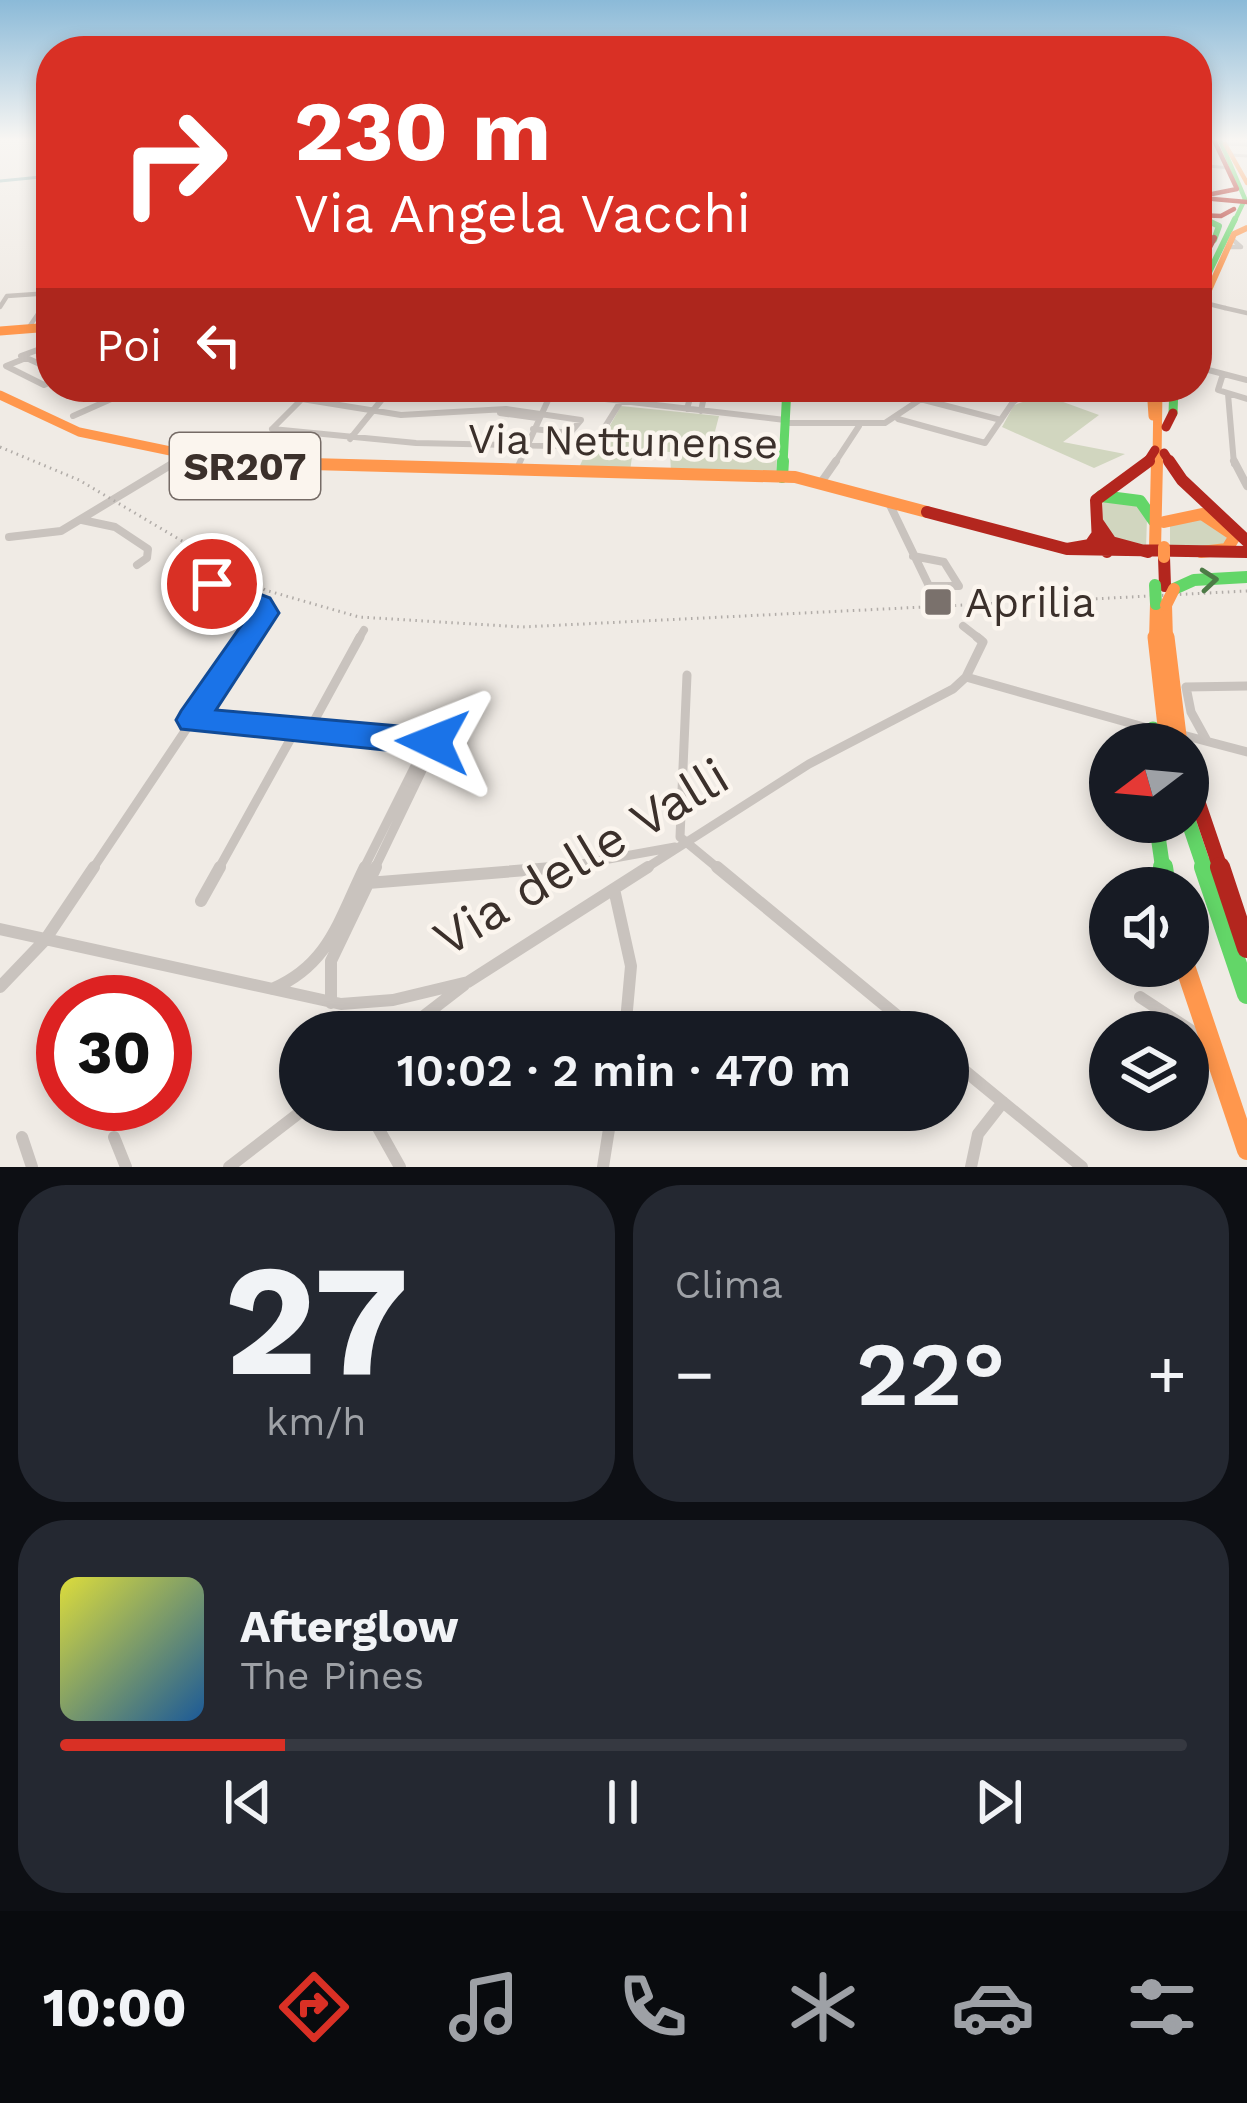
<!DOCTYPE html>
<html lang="it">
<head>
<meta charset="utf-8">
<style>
  :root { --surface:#171b24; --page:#242831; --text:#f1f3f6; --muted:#9ea1a6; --line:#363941; --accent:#d93025 }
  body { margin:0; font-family:"Work Sans",sans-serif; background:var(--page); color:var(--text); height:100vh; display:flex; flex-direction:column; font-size:45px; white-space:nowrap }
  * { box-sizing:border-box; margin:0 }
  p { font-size:39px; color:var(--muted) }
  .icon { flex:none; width:66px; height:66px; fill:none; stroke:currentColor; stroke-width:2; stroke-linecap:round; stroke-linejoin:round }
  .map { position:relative; height:1167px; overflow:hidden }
  .panel { display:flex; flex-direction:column; gap:18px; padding:18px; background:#0d0f14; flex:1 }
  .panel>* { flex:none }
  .top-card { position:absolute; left:36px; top:36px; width:1176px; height:366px; border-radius:48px; box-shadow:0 6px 18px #0003; background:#d93025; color:#fff; overflow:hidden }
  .needle { width:78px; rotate:254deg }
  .tools { position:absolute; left:1089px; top:723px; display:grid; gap:24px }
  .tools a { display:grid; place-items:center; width:120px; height:120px; border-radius:50%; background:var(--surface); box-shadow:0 6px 18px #0003; font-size:60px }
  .speed { position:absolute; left:36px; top:975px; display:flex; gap:24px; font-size:60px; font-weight:700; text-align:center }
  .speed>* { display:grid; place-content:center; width:156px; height:156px; border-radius:50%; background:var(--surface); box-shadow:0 6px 18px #0003; line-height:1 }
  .speed .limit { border:18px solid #d22; background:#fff; color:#111 }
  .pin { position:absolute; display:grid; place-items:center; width:102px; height:102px; color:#fff; margin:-51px; border:6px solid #fff; border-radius:50%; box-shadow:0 3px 12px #0007 }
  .me { position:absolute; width:132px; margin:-66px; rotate:272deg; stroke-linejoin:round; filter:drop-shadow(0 0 9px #0008) }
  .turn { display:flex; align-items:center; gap:42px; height:252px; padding:0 60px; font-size:54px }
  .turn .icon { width:156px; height:156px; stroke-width:2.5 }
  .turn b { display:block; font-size:84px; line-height:102px }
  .then { display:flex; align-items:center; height:114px; padding:0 60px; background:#0003; gap:24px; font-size:45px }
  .big { font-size:90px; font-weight:600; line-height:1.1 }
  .panel .widget { flex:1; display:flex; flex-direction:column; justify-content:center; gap:18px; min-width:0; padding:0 42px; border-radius:48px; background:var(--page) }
  .panel .dial { align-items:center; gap:0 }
  .dial b { font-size:156px; line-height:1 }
  .song { display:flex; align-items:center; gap:36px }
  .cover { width:144px; height:144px; border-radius:18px; background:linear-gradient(135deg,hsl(60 70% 55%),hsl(210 70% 35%)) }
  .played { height:12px; border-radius:6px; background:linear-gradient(90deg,var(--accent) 20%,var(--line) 20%) }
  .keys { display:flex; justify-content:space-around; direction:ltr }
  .heat { display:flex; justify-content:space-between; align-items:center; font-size:66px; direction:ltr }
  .panel .tiles { flex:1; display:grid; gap:18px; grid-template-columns:1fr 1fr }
  .widget:last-child { grid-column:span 2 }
  .trip { position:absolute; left:279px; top:1011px; width:690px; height:120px; border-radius:60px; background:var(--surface); box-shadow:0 6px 18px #0003; font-weight:600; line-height:120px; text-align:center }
  .tab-bar { display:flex; height:192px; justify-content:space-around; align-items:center; background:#090b0e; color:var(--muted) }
  .tab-bar .icon { width:84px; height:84px }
  .tab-bar .selected { color:var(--accent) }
  .tab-bar b { font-size:54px; color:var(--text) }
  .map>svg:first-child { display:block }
  .green { fill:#d1d6bf }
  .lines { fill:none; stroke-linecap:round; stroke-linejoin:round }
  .stream { stroke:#a1c2c1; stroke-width:3 }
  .street-far5 { stroke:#c9c3be; stroke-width:3 }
  .street-far4 { stroke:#c9c3be; stroke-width:4.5 }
  .street-far3 { stroke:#c9c3be; stroke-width:6 }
  .street-far2 { stroke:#c9c3be; stroke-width:8 }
  .street-far1 { stroke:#c9c3be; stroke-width:9 }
  .street { stroke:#c9c3be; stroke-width:12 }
  .fast-far5 { stroke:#63d668; stroke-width:4.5 }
  .fast-far4 { stroke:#63d668; stroke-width:6 }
  .fast-far3 { stroke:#63d668; stroke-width:9 }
  .fast-far2 { stroke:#63d668; stroke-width:12 }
  .fast-far1 { stroke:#63d668; stroke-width:15 }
  .fast { stroke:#63d668; stroke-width:20 }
  .slow-far5 { stroke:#ff974d; stroke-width:4.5 }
  .slow-far4 { stroke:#ff974d; stroke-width:6 }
  .slow-far3 { stroke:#ff974d; stroke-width:9 }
  .slow-far2 { stroke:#ff974d; stroke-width:12 }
  .slow-far1 { stroke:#ff974d; stroke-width:15 }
  .slow { stroke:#ff974d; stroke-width:20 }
  .jam-far5 { stroke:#b3261e; stroke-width:4.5 }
  .jam-far4 { stroke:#b3261e; stroke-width:6 }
  .jam-far3 { stroke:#b3261e; stroke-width:9 }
  .jam-far2 { stroke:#b3261e; stroke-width:12 }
  .jam-far1 { stroke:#b3261e; stroke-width:15 }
  .jam { stroke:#b3261e; stroke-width:20 }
  .rail { stroke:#b1aca8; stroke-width:3; stroke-dasharray:1.5 4.5; stroke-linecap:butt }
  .street-bridge { stroke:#c9c3be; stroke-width:4.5 }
  .fast-bridge { stroke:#63d668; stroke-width:12 }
  .slow-bridge { stroke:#ff974d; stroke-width:12 }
  .jam-bridge { stroke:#b3261e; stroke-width:4.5 }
  .oneway { stroke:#4d7b46 }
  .route { fill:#1a73e8; stroke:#114b97; stroke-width:3 }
  .poi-dot { fill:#7a716c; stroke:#fbf5ee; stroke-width:4.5 }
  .labels { text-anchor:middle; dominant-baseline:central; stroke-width:9; stroke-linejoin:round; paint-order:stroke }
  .shield { fill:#fbf5ee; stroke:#756b66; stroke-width:3 }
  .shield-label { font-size:39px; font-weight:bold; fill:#3b302b }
  .street-label { font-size:42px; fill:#3b302b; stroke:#fbf5ee }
  .poi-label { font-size:42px; fill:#3b302b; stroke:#fbf5ee; text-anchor:start }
  .near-street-label { font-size:51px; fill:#3b302b; stroke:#fbf5ee }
</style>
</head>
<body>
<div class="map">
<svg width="1247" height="1167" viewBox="0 0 1247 1167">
  <rect width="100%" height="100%" fill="#f0ebe5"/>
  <path class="green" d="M1033,391L1099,415L1063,442L1125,454L1094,468L1002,427L1014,405L1032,399L1026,395Z
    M621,406L719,416L712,443L777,455L776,471L671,472L670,452L633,450L630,471L578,470L586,452L606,449L600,443Z
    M1103,497L1135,502L1147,518L1146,549L1124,546L1102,526Z
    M1200,513L1228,532V546L1170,550V520Z"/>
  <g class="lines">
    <path class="stream" d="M0,181L51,176"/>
    <path class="street-far5" d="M1225,144L1247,145
      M1231,155L1247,156
      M1197,165L1230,168"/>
    <path class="street-far4" d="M1228,247H1241L1232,239
      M0,307L7,296L51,293
      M1225,308L1247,313
      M29,327L51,295"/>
    <path class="street-far3" d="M21,356L51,345
      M22,356L51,369
      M26,358L6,366L44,385L51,382
      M1197,367L1247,380
      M1223,374L1218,390L1247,399
      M89,387L302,399L401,415L506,409L581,420L570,433L533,429
      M501,387L785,420
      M700,387L787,394
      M1228,394L1234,464
      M924,400L1001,420
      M687,409L693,387
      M701,411L706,387
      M500,413L537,418
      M73,416L127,392
      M898,419L985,443L1013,402L1033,387
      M785,423H885L939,387
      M272,429L416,443L599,447
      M272,429L314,387
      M350,439L392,387
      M593,446L621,401
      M172,464L181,458
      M519,464L554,387
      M834,464L859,426"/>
    <path class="street-far2" d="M1234,461L1247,486
      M822,481L836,461
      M888,501L929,586H959L944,562L913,556
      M82,520L115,527L148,549L147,558L137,565
      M9,537L61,531L177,461
      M211,584L262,605L264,614L246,640
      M963,626L981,640
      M358,640L364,630"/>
    <path class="street-far1" d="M687,675L680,837L720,870
      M966,677L1151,729
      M193,720L418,744
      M308,732L360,637
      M1179,734L1247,752
      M413 753a13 13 0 1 1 26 0a13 13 0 1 1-26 0Z
      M1207,741L1191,712L1186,687L1247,686
      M92,870L248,637
      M218,870L295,731
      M363,870L417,762
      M374,870L425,764
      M548,870L675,847
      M643,870L809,764L953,689L966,677L983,642L977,637"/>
    <path class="street" d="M717,867L917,1032
      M368,883L564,867
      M614,889L631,966L625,1032
      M201,901L220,867
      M0,929L341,1004L393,1000L468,982L648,867
      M0,987L45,940L94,867
      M272,989C329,965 339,920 365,867
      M1140,997L1204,1039
      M331,1003V961L376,867
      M403,1032L464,985
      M948,1057L1082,1167
      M368,1110L400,1167
      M785,1110L809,1117
      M22,1137L32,1167
      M114,1137L126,1167
      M229,1167L303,1110
      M603,1167L612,1110
      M971,1167L978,1134L1003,1102"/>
    <path class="fast-far5" d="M1220,140L1245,199L1234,222
      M1197,216L1211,222"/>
    <path class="fast-far4" d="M1204,219L1219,226L1214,240
      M1197,297L1235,219"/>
    <path class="fast-far3" d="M1173,413L1174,387
      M783,464L787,387"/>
    <path class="fast-far2" d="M782,477L783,461
      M1101,496L1140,501L1154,521
      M1174,589L1194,580L1247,577"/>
    <path class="fast-far1" d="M1153,729V744
      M1188,820L1205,870
      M1156,822L1163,870"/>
    <path class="fast" d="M1163,867L1166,888
      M1204,867L1247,994"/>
    <path class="slow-far5" d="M1225,144L1247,183"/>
    <path class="slow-far4" d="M1197,317L1234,234L1247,228"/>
    <path class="slow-far3" d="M0,331L51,327
      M1151,387L1153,416
      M0,395L79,432L233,464
      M1157,464L1158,387"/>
    <path class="slow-far2" d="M200,461L795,477L927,512
      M1164,522L1202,514L1235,536L1227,549L1201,552
      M1155,549L1157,461
      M1166,605L1167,640
      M1155,640L1156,604"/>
    <path class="slow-far1" d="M1155,637L1167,744
      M1167,637L1180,744"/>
    <path class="slow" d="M1185,966L1247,1150"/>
    <path class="jam-far5" d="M1197,197L1237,189L1214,140
      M1197,215L1221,216L1234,209"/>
    <path class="jam-far4" d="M1197,270L1214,238"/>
    <path class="jam-far3" d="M1166,427L1173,413
      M1164,453L1171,464
      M1146,464L1155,450"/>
    <path class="jam-far2" d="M1169,461L1182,480L1247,541
      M927,512L1067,549L1247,552
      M1098,523L1111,542L1148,552
      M1067,549L1090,545L1097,535
      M1107,552L1098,543L1096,500L1149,461
      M1164,557L1165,586"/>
    <path class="jam-far1" d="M1188,773L1221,870"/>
    <path class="jam" d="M1220,867L1247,948"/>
    <path class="rail" d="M0,447L79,480L265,590L359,617L522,627L1085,599
      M1072,600L1247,591"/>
    <path class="street-bridge" d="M1197,301L1225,308"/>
    <path class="fast-bridge" d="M1155,585L1156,604"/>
    <path class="slow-bridge" d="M1164,547V557
      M1166,605L1174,589"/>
    <path class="jam-bridge" d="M1213,199L1247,202"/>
  </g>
  <defs><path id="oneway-chevron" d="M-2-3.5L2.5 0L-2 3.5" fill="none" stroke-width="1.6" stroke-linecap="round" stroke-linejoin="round" transform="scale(3)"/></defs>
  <use class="oneway" href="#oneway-chevron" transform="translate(1209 580) rotate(-5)"/>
  <linearGradient id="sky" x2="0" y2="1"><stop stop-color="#8bbad8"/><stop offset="0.46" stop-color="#f8f6f3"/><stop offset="1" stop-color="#f8f6f3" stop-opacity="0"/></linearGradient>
  <rect width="1247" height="303" fill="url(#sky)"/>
  <path class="route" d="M212,576L270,598L279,613L216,710L433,729L445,733L450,742L445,751L433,755L181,729L176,720L181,711L250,613L202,590V578Z"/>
  <rect class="poi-dot" x="923" y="587" width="30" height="30" rx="6"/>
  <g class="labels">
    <rect class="shield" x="170" y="433" width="150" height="66" rx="9"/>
    <g class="shield-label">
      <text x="245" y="466">SR207</text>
    </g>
    <g class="street-label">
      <text transform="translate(623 441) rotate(1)">Via Nettunense</text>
    </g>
    <g class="poi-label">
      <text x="965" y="602">Aprilia</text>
    </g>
    <g class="near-street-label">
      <text transform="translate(581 857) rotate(-31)">Via delle Valli</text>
    </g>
  </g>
</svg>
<div class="tools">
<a><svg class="needle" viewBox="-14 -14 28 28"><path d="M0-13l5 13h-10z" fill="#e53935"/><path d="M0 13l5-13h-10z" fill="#9ea1a6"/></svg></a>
<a><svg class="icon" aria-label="sound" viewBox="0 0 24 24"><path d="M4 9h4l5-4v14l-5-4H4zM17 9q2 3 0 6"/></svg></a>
<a><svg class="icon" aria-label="layers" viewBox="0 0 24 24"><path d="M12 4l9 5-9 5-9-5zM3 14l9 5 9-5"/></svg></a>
</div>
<div class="speed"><div class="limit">30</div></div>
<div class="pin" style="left:212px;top:584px;background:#d93025"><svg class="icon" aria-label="arrive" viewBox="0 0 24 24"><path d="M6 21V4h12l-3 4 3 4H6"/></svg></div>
<svg class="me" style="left:433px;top:742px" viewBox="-20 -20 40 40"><path d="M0-17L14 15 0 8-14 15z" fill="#1a73e8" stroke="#fff" stroke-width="4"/></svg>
<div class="trip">10:02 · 2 min · 470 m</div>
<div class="top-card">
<div class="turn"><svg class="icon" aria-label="right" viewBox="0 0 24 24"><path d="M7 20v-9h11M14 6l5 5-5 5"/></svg><div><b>230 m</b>Via Angela Vacchi</div></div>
<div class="then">Poi<svg class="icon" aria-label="left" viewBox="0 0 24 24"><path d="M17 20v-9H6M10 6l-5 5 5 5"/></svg></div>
</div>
</div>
<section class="panel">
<div class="tiles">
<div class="widget dial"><b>27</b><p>km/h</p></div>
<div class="widget"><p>Clima</p>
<div class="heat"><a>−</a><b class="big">22°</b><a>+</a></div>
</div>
<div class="widget">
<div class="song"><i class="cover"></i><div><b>Afterglow</b><p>The Pines</p></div></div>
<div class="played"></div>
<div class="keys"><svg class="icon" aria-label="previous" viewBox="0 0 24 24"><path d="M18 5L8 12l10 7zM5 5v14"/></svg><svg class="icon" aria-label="pause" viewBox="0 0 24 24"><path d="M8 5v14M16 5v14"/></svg><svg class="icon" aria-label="next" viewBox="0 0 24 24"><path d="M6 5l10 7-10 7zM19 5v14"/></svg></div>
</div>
</div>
</section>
<nav class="tab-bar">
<b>10:00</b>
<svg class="icon selected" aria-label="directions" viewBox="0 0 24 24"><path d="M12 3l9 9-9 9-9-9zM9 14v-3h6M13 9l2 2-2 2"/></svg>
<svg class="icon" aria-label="music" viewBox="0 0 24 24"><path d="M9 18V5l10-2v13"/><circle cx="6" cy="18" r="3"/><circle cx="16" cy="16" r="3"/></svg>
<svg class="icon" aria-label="phone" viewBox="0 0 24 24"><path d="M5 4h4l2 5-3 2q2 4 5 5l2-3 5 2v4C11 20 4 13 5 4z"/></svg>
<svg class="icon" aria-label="climate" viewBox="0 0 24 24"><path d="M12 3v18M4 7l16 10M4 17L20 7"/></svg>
<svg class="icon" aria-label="car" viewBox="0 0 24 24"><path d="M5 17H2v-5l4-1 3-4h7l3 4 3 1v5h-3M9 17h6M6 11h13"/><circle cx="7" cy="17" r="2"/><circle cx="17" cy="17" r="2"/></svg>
<svg class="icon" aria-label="filters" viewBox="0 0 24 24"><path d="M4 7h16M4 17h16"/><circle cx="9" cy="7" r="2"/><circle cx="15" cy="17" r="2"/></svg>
</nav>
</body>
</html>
